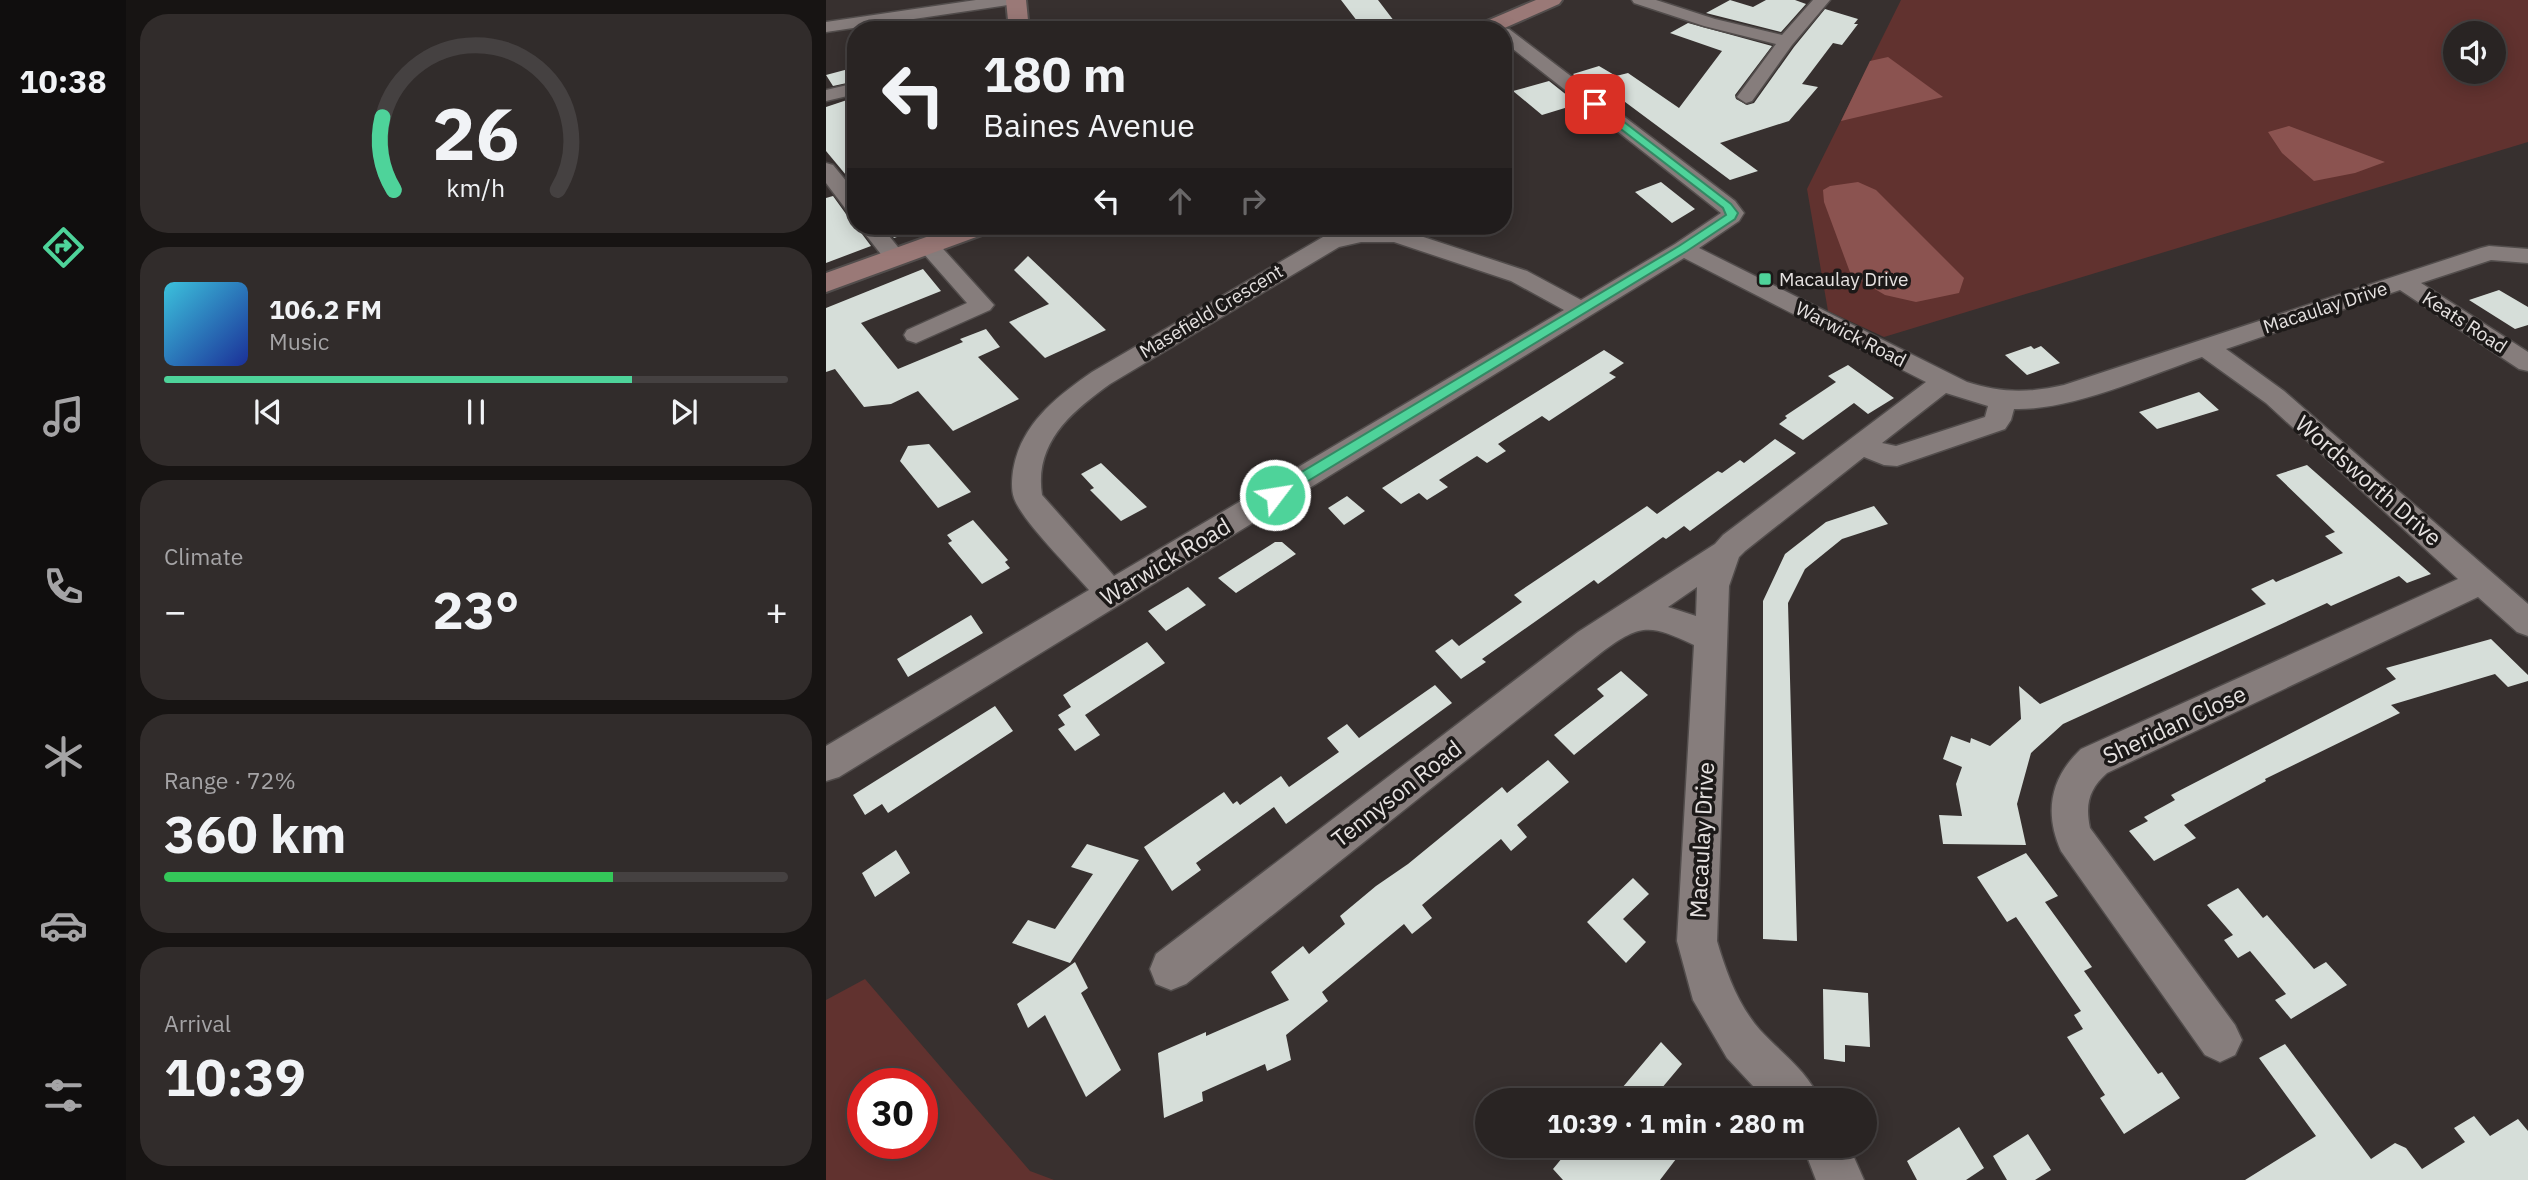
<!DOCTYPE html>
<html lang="en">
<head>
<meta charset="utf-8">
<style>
  :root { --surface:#292423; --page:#312c2b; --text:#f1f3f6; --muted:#a5a4a6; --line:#454141; --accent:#4ed39a }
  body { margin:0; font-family:"IBM Plex Sans",sans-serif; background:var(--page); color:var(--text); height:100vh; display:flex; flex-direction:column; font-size:26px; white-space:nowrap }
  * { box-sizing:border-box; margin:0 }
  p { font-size:23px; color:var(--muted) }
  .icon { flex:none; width:38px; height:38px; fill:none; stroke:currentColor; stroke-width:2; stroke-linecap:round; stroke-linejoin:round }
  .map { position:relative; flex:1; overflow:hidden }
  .sheet { display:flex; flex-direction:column; gap:14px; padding:14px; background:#171413; width:700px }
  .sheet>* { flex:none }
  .banner { position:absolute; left:21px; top:21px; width:665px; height:214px; border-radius:28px; box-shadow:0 4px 18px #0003,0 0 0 2px var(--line); background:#292423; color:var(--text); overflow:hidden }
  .fabs { position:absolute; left:1617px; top:21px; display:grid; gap:14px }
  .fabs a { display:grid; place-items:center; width:63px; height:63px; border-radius:50%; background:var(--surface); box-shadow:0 4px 18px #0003,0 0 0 2px var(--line); font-size:35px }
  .speed { position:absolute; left:21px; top:1068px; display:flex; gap:14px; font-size:35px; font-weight:700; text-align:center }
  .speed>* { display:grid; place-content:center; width:91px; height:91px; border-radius:50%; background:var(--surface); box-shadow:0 4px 18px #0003,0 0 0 2px var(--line); line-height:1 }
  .speed .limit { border:10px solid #d22; background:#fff; color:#111 }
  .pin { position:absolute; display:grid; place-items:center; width:60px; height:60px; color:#fff; margin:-30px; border-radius:14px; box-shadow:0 4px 10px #0006 }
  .me { position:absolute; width:77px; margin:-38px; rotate:59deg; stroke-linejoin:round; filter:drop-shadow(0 0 5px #0008) }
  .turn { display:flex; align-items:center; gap:24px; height:147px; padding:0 21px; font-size:32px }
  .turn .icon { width:91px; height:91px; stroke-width:2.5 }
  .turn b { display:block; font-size:49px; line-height:60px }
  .lanes { display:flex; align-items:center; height:66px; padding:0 21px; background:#0003; justify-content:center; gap:35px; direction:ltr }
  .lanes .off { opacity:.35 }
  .big { font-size:52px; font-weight:700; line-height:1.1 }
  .sheet .tile { flex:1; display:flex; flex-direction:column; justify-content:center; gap:10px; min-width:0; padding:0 24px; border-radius:28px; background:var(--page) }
  .sheet .dial { align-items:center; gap:0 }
  .dial svg { height:182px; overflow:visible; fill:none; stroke:var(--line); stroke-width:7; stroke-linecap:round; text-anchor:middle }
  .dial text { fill:var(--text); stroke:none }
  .song { display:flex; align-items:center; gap:21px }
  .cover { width:84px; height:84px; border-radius:10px; background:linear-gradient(135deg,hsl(190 70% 55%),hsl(230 70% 35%)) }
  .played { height:7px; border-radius:4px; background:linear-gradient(90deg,var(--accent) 75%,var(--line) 75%) }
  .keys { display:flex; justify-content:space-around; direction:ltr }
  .heat { display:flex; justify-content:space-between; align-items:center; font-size:38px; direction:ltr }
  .charge { height:10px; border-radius:5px; background:linear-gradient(90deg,#34c759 72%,var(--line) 0) }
  .trip { position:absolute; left:649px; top:1088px; width:402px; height:70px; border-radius:35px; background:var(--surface); box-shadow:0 4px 18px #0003,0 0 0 2px var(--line); font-weight:700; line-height:70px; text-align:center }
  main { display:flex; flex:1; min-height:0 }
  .tabs { display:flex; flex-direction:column; width:126px; justify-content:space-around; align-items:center; background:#100e0e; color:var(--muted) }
  .tabs .icon { width:49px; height:49px }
  .tabs .on { color:var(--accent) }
  .tabs b { font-size:32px; color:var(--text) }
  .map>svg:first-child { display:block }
  .green { fill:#61322f; fill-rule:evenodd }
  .forest { fill:#8b5350 }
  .building { fill:#d6ded9 }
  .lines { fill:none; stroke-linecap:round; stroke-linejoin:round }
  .street-casing { stroke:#524d4c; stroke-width:3 }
  .secondary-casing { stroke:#524d4c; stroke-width:4 }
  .street { fill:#867d7c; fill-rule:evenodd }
  .secondary { fill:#9a7977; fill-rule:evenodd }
  .route { fill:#4ed39a; stroke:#338964; stroke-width:2 }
  .poi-dot { fill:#4ed39a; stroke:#1c1918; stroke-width:2.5 }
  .labels { text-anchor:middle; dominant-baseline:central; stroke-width:7; stroke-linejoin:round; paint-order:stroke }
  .far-poi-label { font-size:19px; fill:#e6e2e1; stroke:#1c1918; text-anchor:start }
  .far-street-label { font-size:19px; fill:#e6e2e1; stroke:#1c1918 }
  .street-label { font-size:23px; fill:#e6e2e1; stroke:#1c1918 }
</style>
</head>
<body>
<main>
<nav class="tabs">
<b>10:38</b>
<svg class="icon on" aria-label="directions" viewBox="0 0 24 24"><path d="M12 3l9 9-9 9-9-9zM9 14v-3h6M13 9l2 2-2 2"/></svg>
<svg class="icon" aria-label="music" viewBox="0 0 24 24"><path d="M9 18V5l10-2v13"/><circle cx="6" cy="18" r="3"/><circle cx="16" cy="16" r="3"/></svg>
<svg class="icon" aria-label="phone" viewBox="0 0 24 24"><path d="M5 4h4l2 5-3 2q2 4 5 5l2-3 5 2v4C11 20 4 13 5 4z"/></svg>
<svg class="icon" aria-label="climate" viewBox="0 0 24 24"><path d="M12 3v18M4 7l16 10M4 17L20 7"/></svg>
<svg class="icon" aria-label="car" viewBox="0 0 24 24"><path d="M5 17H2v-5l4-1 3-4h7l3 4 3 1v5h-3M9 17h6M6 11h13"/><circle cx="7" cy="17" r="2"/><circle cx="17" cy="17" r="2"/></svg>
<svg class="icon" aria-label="filters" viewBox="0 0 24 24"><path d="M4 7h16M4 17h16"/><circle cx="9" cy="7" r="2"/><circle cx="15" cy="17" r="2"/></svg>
</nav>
<section class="sheet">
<div class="tile dial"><svg viewBox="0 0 100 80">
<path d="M14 69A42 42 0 1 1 86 69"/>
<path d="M14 69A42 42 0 0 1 9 37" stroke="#4ed39a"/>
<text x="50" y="56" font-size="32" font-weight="700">26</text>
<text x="50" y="72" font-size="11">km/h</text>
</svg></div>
<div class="tile">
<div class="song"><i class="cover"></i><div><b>106.2 FM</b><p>Music</p></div></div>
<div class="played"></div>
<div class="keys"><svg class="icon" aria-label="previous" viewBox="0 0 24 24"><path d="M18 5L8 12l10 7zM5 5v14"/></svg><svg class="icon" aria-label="pause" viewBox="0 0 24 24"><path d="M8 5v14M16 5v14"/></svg><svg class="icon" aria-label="next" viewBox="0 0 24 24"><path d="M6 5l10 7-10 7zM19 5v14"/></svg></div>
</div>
<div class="tile"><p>Climate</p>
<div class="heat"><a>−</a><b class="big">23°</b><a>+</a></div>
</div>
<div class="tile"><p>Range · 72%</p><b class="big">360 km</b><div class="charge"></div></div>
<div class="tile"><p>Arrival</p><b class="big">10:39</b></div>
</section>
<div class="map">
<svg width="1702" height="1180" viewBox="0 0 1702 1180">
  <rect width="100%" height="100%" fill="#37302f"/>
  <path class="green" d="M1075,0H1702V142L1058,337L1002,311L981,189ZM1629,33H1668V72H1629Z
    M39,979L204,1171L228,1180H0V1000ZM37,1083H96V1143H37Z"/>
  <path class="forest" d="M1062,57L1117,97L1015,121L1044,61Z
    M1463,126L1559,162L1529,173L1488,181L1456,153L1442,132Z
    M1032,182L1050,190L1138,278L1133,293L1090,302L1059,295L1025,275L998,202L997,190L1004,186Z"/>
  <path class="building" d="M515,0H552L575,30H538Z
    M904,0L927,7L940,0H969L980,4L955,32L880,13Z
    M999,9L1032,19L1028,24H1032L1016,45L1007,43L976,84L992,87L963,121L894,143L932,171L904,180L787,93L776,97L747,74L773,66L790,76L802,73L853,108L896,51L844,33L862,23L946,46L909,95L910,99L921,105L928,103L968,47Z
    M30,67V81L7,86L0,75Z
    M723,81L752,104L716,115L687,91Z
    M30,97V187L0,151V107Z
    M835,182L869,209L846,223L809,192Z
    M7,196L20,214L30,216V226L45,246L0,263V198Z
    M58,226H94V229L68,238Z
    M202,256L280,330L219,358L183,322L223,304L188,270Z
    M97,269L115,291L35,323L72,369L137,342L134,339L160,329L174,347L152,357L193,399L127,431L92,391L65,404L38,407L9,369L0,372V308Z
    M1673,290L1702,307V325L1689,329L1643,300Z
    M1205,346L1208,349L1215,346L1234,363L1201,375L1179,355Z
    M778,350L798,363L783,373L790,377L723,421L716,416L672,444L680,451L661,463L651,456L613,480L622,487L601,500L593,493L575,504L556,488Z
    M1022,365L1068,398L1042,414L1028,403L977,440L953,424L961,418L959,416L1010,382L1002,376Z
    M1373,392L1393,410L1331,429L1313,412Z
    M949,439L970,453L864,531L858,526L840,539L837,537L772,584L768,580L656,659L660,662L635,679L609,651L626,639L633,646L696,602L688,595L821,506L831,514L892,471L896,473L914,460L918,463Z
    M103,444L145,492L112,508L74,461L82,446Z
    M275,463L321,507L295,521L264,490L268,488L255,474Z
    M1481,465L1605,574L1581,583L1573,576L1505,606L1501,603L1237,724L1205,753L1191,804L1200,845L1117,844L1113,815L1136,816L1130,784L1136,767L1117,759L1125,736L1144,743L1145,738L1164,746L1195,719L1193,686L1214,704L1440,604L1425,589L1447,579L1450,582L1517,553L1499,536L1509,532L1450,475Z
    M521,496L539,511L518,525L502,508Z
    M1048,506L1062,524L1016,539L979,569L962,603L971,941L937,939V601L959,554L1000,522Z
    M147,520L182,560L179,562L184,568L156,584L122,543L126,541L121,535Z
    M449,542H456L470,554L410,593L392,578Z
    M362,587L380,605L340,631L322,611Z
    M145,615L157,633L82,677L71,659Z
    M1665,639L1702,675V681L1682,687L1669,674L1565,705L1574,713L1439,779L1440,781L1358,825L1370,838L1328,861L1303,831L1322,821L1318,817L1349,800L1345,795L1570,679L1560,668Z
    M321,642L339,663L259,715L274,735L249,751L232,729L239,725L232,715L245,707L237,695Z
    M795,671L822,695L748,755L728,735L778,696L771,689Z
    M609,685L626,703L460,824L448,807L370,863L375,870L346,891L318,847L398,792L407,804L411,801L414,805L455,776L463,787L513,752L501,738L521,724L533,738Z
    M169,706L187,731L62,813L56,804L39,815L27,795Z
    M722,760L743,782L691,825L701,837L685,851L675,839L596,905L606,918L586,934L578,924L496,992L502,1001L460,1035L465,1060L441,1071L439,1064L376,1092L377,1101L338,1118L332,1053L380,1032V1036L463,1000L445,972L477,946L483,954L519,924L514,916L550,886L582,864L676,787L681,793Z
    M261,844L313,860L244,963L186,943L202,920L229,929L267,874L245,867Z
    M70,850L84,873L49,897L36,873Z
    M1200,853L1232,896L1219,902L1266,967L1258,971L1332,1074L1336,1072L1354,1098L1298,1134L1274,1098L1279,1095L1241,1037L1257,1029L1248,1015L1255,1011L1190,917L1181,922L1151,877Z
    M807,878L823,894L797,919L820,942L800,963L761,922Z
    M1412,888L1437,918L1441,915L1488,969L1500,962L1521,985L1465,1019L1449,1000L1460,994L1424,951L1412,958L1398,940L1407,935L1381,905Z
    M249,962L262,988L255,993L295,1070L260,1097L219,1015L202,1028L191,1004Z
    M997,989L1042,993L1044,1047L1019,1045V1062L998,1059Z
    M835,1042L856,1064L825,1101H785Z
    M1459,1044L1545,1159L1569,1143L1580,1148L1596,1169L1639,1142L1628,1128L1648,1116L1664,1136L1692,1119L1702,1131V1180H1419L1490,1136L1433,1058Z
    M1133,1127L1158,1168L1140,1180H1091L1081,1161Z
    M1202,1134L1225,1170L1209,1180H1181L1167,1156Z
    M746,1146H838L850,1159L834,1180H737L727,1169Z"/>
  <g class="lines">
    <defs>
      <path id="street" d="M150,0H190L182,5L0,32V22Z
        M806,0H830L889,19L956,35L987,0H1004L966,45L926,101L920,103L911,97L950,44L878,26L808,3Z
        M677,28L683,29L909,201L918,213L913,221L873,248L1141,382C1174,393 1204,393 1238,385L1655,248L1663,246L1702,249V263L1665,260L1595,283L1702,352V371L1693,369L1574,290L1400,349L1458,391L1702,604V636L1691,632L1652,597L1281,773C1263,789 1259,804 1264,828L1409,1025L1416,1040L1409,1055L1394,1062L1379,1055L1235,851C1218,813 1224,778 1255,749L1632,579L1440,403L1376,357C1322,376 1244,411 1188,409L1185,420L1179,429L1071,466L1058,465L1038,457L919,551L913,557L903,586L891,941C900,972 912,1005 934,1030C955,1053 983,1072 994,1101H941L901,1058L867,1000L851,941L868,645C824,624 815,623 776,652L360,984L345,990L330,984L324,969L330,954L752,632L889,544L897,535L1100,382L858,258L13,777L0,781V746L263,590C245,569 196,521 188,498C185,489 186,479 187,471C194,425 230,397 266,372L497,237L535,228H570L701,271L755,300L849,244L895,213L677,41V30H671ZM535,242H568L685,281L738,310L288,576L216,495C208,443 245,412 284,384L513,247ZM1120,393L1162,406L1159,417L1070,446L1056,443ZM871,587L870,616L842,607Z
        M30,83V94L0,101V90Z
        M0,163L7,165L30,193V213L22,212L0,183Z
        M33,226H55L80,257L77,262H61Z
        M101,238L109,240L168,305L164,310L90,343L81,340L78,335L81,330L141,303L90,245L93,240Z
        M977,1146H1023L1038,1180H990Z"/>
      <path id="secondary" d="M180,0H200L203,30H183Z
        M710,0H736L733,4L674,30H646L649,26Z
        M131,226H168L164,232L0,292V273Z"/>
    </defs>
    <use href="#street" class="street-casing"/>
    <use href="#secondary" class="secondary-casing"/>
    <use href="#street" class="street"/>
    <use href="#secondary" class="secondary"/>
  </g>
  <path class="route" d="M765,102H772L905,204L912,213L909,219L861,251L454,498H444L442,495L444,491L853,246L900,215L897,208L765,106Z"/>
  <rect class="poi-dot" x="932" y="272" width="14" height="14" rx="3.5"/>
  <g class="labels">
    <g class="far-poi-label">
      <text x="953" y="279">Macaulay Drive</text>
    </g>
    <g class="far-street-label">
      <text transform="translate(1499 307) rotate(-18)">Macaulay Drive</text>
      <text transform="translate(385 311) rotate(-31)">Masefield Crescent</text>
      <text transform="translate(1639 322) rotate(33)">Keats Road</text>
      <text transform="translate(1025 334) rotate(27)">Warwick Road</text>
    </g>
    <g class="street-label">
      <text transform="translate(1543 480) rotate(41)">Wordsworth Drive</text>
      <text transform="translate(339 561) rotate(-31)">Warwick Road</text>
      <text transform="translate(1348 724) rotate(-25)">Sheridan Close</text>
      <text transform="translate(570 793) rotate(-38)">Tennyson Road</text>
      <text transform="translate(875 840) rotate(-87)">Macaulay Drive</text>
    </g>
  </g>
</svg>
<div class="fabs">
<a><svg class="icon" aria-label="sound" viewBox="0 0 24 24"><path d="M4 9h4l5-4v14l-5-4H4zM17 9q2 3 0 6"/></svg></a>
</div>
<div class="speed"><div class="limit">30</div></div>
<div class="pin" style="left:769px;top:104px;background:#d93025"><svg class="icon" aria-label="arrive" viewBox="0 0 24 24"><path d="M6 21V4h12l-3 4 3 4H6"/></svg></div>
<svg class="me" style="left:449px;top:495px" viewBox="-20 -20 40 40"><circle r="17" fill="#4ed39a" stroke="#fff" stroke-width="3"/><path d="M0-11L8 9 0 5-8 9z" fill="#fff"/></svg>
<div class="trip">10:39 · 1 min · 280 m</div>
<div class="banner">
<div class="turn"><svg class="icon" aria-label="left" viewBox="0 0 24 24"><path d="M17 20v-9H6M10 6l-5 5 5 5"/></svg><div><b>180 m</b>Baines Avenue</div></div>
<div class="lanes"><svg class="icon" aria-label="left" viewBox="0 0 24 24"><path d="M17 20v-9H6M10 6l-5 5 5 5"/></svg><svg class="icon off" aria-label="ahead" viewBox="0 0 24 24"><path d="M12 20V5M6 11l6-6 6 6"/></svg><svg class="icon off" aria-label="right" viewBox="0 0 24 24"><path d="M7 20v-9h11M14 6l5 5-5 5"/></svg></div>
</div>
</div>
</main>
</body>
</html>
